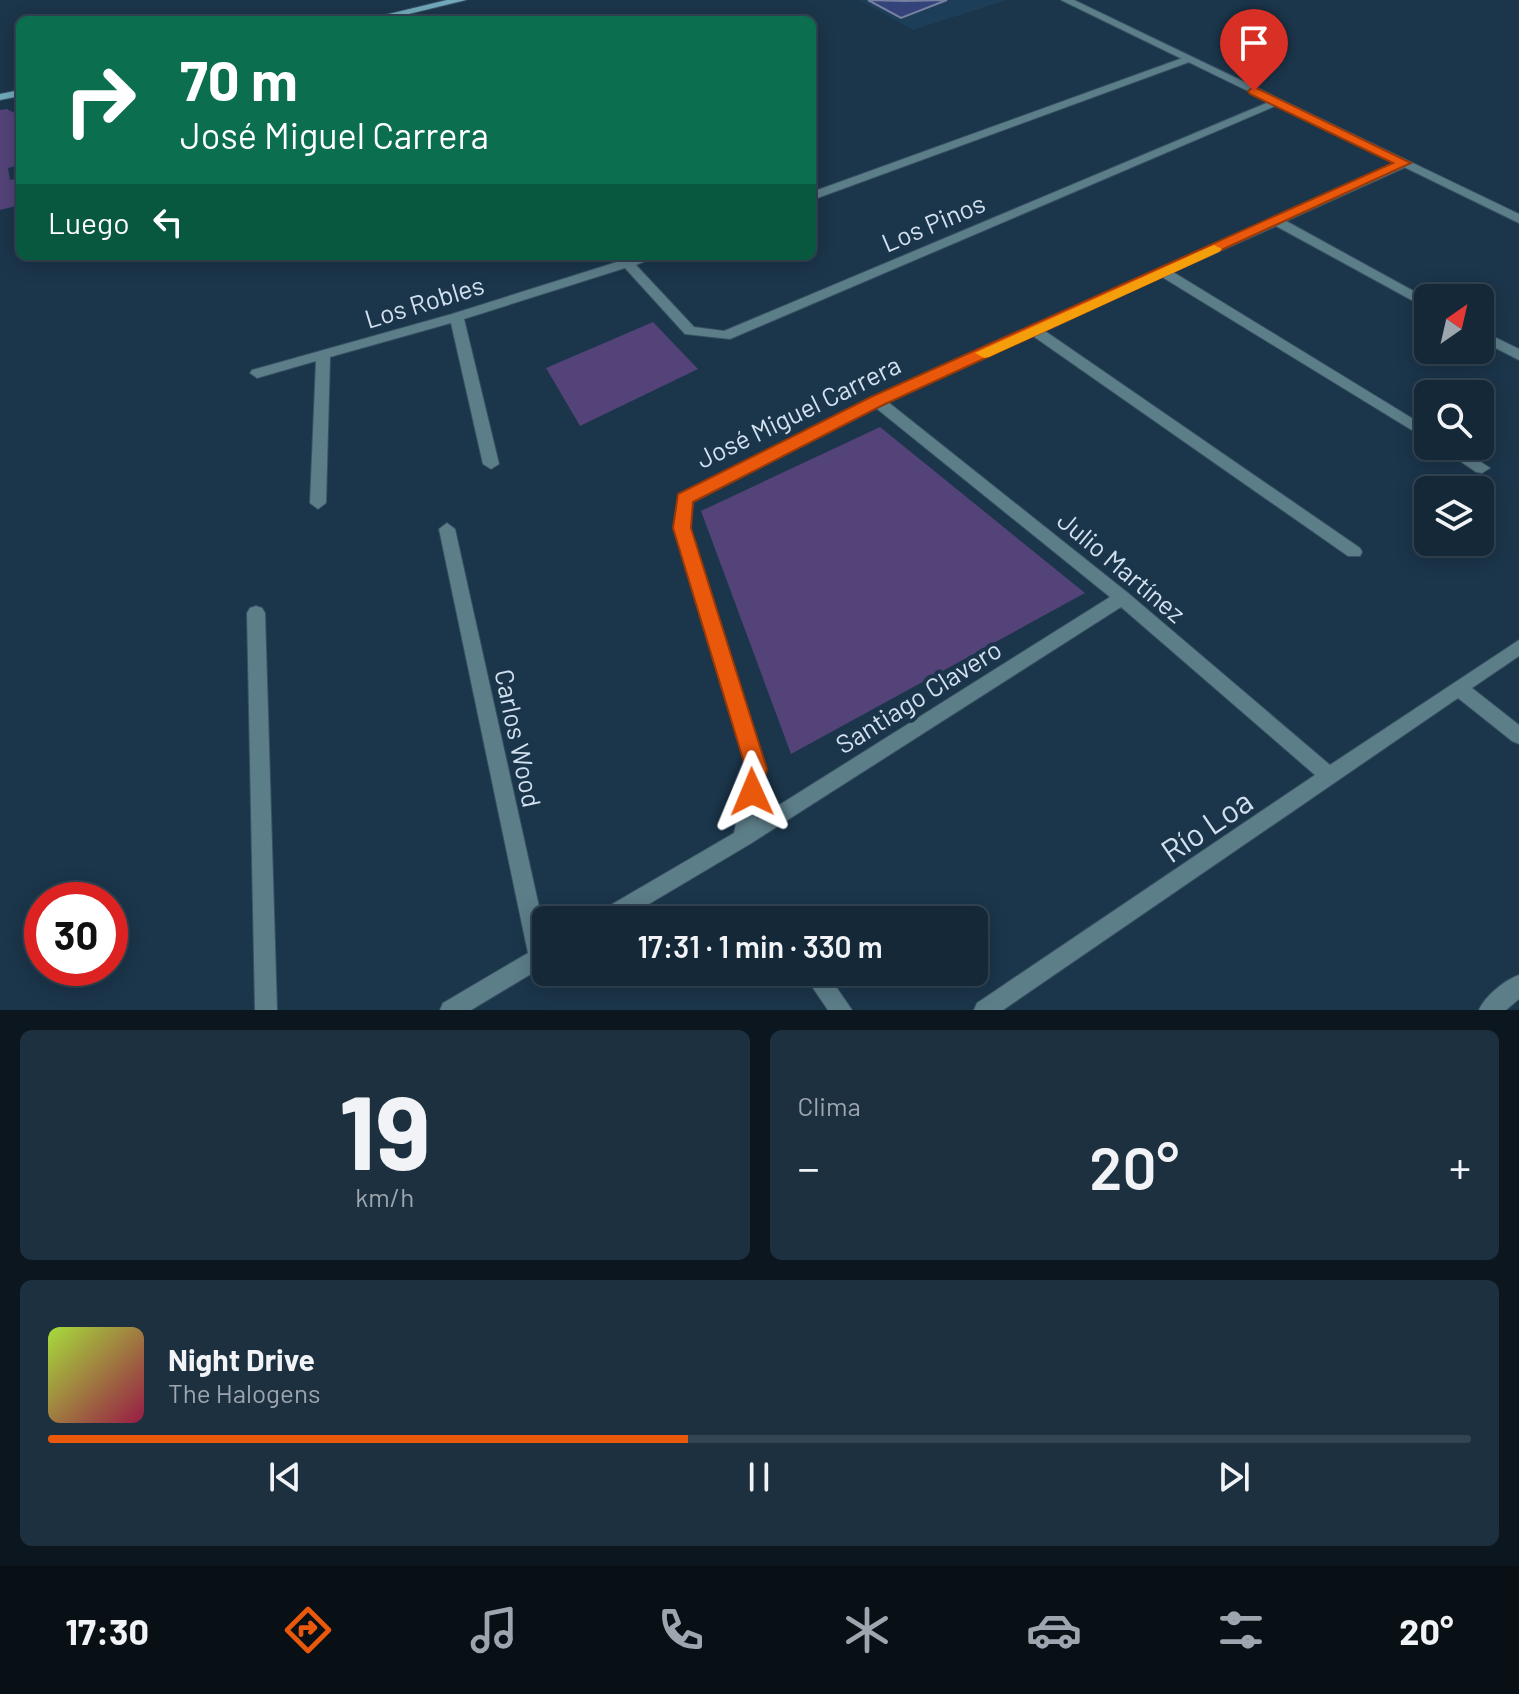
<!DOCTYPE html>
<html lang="es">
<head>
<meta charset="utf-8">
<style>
  :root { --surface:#142838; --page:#1d3040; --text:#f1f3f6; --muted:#9da6ae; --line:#334453; --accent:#ea580c }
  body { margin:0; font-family:Barlow,sans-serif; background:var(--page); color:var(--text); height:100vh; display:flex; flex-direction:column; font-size:30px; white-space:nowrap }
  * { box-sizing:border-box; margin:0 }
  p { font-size:26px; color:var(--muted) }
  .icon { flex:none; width:44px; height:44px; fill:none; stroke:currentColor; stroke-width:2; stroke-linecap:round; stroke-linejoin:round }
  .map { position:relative; height:1010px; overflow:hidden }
  .drawer { display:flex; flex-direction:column; gap:20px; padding:20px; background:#0b161f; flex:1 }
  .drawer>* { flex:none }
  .guide { position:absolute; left:16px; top:16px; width:800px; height:244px; border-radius:12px; box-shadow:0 4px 20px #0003,0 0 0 2px var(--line); background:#0b6e4f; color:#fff; overflow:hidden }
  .needle { width:52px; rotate:34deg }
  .controls { position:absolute; left:1414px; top:284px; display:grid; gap:16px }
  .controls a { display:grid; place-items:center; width:80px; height:80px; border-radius:12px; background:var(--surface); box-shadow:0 4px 20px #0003,0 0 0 2px var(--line); font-size:40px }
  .speed { position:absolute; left:24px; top:882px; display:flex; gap:16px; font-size:40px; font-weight:700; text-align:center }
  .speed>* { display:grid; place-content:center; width:104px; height:104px; border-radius:50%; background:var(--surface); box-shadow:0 4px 20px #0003,0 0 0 2px var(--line); line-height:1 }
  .speed .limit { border:12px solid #d22; background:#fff; color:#111 }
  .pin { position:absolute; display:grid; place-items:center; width:68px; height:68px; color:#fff; margin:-82px -34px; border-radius:50% 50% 50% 0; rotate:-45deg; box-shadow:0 0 8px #0007 }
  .pin .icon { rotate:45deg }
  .me { position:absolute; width:88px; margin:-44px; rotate:359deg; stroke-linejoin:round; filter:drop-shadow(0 0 6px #0008) }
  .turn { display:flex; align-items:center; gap:28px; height:168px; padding:0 32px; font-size:36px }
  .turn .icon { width:104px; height:104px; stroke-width:2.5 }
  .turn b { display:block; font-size:56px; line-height:68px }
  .then { display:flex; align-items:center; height:76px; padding:0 32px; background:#0003; gap:16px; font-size:30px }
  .big { font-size:60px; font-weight:600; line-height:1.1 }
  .drawer .card { flex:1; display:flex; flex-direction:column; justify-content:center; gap:12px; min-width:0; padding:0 28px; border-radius:12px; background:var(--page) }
  .drawer .dial { align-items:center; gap:0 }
  .dial b { font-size:104px; line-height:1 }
  .song { display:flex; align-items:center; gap:24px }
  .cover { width:96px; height:96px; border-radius:12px; background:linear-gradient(135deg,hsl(80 70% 55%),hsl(340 70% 35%)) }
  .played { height:8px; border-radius:4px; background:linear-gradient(90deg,var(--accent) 45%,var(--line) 45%) }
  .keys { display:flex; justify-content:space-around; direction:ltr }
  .heat { display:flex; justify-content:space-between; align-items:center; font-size:44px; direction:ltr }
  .drawer .tiles { flex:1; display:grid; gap:20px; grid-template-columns:1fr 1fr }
  .card:last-child { grid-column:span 2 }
  .trip { position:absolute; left:532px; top:906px; width:456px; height:80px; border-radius:12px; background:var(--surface); box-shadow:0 4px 20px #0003,0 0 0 2px var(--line); font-weight:600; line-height:80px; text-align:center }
  .menu { display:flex; height:128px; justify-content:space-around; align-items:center; background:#081016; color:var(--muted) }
  .menu .icon { width:56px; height:56px }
  .menu .on { color:var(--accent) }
  .menu b { font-size:36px; color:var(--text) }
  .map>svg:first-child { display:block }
  .built { fill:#1d3e58 }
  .green { fill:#534378 }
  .building { fill:#344379; stroke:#7681a0; stroke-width:2 }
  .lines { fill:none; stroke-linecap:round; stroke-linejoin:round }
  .minor-casing { stroke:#385164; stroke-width:2 }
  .tertiary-casing { stroke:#385164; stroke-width:2 }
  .secondary-casing { stroke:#385164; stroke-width:2 }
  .minor { fill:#5c7e89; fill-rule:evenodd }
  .tertiary { fill:#5c7e89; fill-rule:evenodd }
  .secondary { fill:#71a9ba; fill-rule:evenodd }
  .route { fill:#ea580c; stroke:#983908; stroke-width:2 }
  .slow { fill:#f59e0b }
  .labels { text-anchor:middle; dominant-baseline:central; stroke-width:8; stroke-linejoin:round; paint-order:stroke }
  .street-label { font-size:26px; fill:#d2e1ef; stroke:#1b354a }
  .near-street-label { font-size:32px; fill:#d2e1ef; stroke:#1b354a }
</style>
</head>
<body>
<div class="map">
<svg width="1519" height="1010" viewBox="0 0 1519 1010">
  <rect width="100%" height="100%" fill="#1b354a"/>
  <path class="built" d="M859,0H1007L913,30Z"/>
  <path class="green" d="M7,109L20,116V165L8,168L10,180L20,178V205L0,210V110Z
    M653,322L698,369L580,426L546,368Z
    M880,427L1085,593L791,754L701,511Z"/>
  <path class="building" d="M868,0L905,1L947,0L901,18Z"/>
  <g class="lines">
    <defs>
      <path id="minor" d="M1188,56L1192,57V61L812,200V192Z
        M1276,99L1280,100V104L730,339L685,334L625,268L464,319L499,464L491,469L483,464L451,323L330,357L326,503L318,509L310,503L316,361L257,378L250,373L252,370L452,314L636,256H657L636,265L694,327L724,331Z
        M1404,159L1410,163L1408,166L1286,221L1428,299V309L1276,226L1173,272L1428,428V440L1162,277L1045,331L1360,548L1362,552L1360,556H1348L1033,336L888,402L1128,593L1330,765L1519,640V656L1472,688L1519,725V744L1512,741L1458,698L1003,1010H974L977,1003L1315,775L1121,607L750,844L622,920H594L597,913L734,833L748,769L674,528L679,495L872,398ZM876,408L1110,597L757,819L766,769L690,528L693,502Z
        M1480,330L1519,349V360L1480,340Z
        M1438,446H1457L1490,468L1482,473L1476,472Z
        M447,523L455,529L546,938V965L471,1010H440L443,1003L528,953L439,529Z
        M256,606L262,608L265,613L277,1010H255L247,613L250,608Z
        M802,972H826L852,1010H828Z
        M1519,975V999L1506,1010H1479C1485,996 1505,980 1519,975Z"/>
      <path id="tertiary" d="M1061,0H1074L1519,214V223Z"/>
      <path id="secondary" d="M447,0H466L384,20H364Z
        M20,90V96L0,100V94Z"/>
    </defs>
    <use href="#minor" class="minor-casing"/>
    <use href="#tertiary" class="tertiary-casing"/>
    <use href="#secondary" class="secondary-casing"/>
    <use href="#minor" class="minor"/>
    <use href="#tertiary" class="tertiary"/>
    <use href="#secondary" class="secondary"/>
  </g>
  <path class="route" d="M1254,87L1411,163L883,405L693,502L691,528L767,769L760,798L752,801L744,798L741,792L746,769L673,528L678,494L871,397L1393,163L1250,94L1248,91Z"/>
  <path class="slow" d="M1214,245L1222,249L1219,252L989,357L984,358L975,353Z"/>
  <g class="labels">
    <g class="street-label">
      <text transform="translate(933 222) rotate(-23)">Los Pinos</text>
      <text transform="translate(424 301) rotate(-17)">Los Robles</text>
      <text transform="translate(798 411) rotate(-26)">José Miguel Carrera</text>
      <text transform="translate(1122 566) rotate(40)">Julio Martínez</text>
      <text transform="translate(918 696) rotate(-32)">Santiago Clavero</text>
      <text transform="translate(519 738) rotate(78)">Carlos Wood</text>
    </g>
    <g class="near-street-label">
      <text transform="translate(1206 825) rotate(-34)">Río Loa</text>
    </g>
  </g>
</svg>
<div class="controls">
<a><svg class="needle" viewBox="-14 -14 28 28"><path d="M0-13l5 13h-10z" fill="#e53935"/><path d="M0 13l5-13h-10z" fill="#9da6ae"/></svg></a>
<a><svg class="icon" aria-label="search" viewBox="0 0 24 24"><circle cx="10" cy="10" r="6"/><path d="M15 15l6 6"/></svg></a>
<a><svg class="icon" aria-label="layers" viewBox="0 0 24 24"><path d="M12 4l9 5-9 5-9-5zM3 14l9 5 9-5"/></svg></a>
</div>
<div class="speed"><div class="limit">30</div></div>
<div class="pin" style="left:1254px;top:91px;background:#d93025"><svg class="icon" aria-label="arrive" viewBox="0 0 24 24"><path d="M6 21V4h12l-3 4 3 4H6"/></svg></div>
<svg class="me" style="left:752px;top:792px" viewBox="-20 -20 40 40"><path d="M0-17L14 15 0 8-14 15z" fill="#ea580c" stroke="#fff" stroke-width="4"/></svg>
<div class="trip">17:31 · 1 min · 330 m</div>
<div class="guide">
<div class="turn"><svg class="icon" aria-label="right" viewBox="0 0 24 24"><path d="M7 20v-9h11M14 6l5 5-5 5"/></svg><div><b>70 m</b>José Miguel Carrera</div></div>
<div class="then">Luego<svg class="icon" aria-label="left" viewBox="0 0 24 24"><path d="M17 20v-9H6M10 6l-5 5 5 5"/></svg></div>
</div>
</div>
<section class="drawer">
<div class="tiles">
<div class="card dial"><b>19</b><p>km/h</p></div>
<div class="card"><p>Clima</p>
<div class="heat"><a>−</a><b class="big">20°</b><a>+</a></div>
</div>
<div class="card">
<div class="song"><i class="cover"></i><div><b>Night Drive</b><p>The Halogens</p></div></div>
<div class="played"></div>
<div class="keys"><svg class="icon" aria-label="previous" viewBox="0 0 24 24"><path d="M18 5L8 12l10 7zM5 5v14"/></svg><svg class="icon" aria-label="pause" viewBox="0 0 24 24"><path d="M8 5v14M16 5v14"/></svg><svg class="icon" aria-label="next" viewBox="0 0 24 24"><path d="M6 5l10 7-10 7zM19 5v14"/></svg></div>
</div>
</div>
</section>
<nav class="menu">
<b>17:30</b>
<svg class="icon on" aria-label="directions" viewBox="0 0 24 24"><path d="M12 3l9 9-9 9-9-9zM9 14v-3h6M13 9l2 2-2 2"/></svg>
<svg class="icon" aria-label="music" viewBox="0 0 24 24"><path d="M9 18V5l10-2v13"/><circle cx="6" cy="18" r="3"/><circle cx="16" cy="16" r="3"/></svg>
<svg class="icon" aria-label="phone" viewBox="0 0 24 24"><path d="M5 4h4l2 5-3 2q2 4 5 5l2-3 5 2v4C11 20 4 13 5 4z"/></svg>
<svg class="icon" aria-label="climate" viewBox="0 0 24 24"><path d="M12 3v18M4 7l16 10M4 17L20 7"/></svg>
<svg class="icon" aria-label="car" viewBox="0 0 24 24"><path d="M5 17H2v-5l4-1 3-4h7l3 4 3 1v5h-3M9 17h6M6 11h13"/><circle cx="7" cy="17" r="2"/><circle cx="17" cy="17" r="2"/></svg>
<svg class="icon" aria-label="filters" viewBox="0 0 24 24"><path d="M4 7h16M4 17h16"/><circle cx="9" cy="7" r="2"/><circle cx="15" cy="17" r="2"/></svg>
<b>20°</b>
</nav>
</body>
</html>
